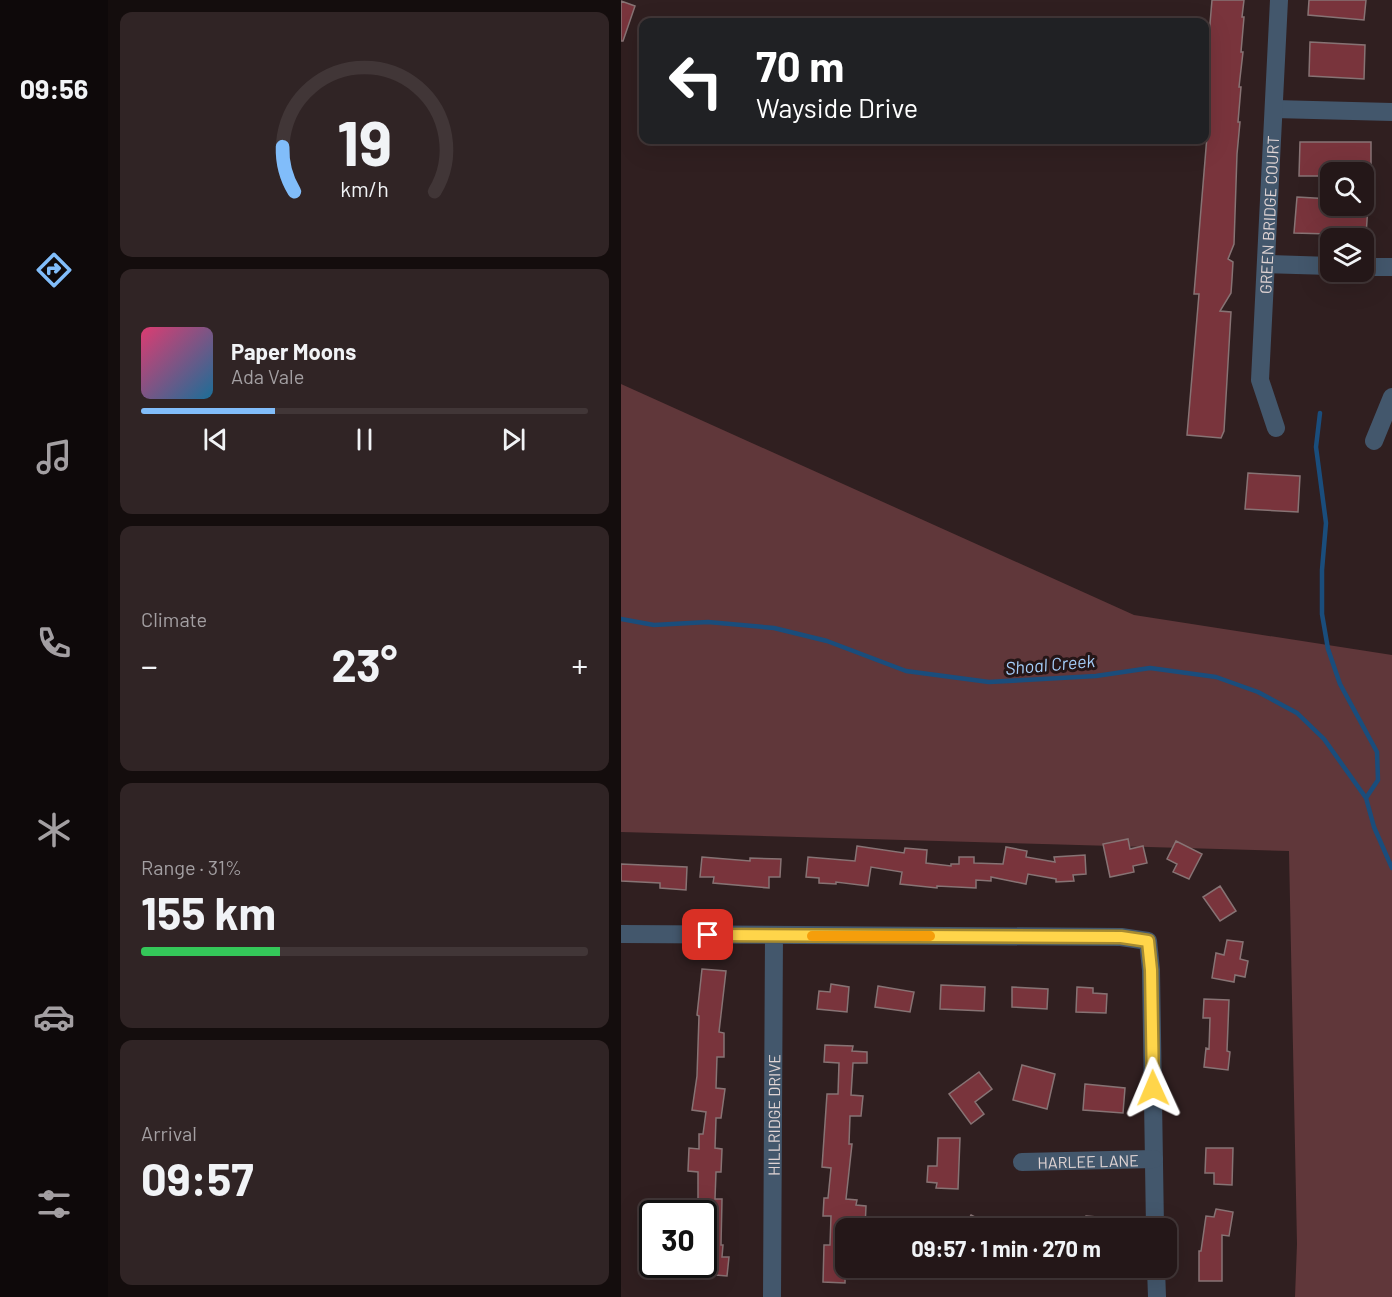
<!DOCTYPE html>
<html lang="en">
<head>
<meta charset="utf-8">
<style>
  :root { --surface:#241718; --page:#302425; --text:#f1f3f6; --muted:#a39fa2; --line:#413637; --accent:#81bdfa }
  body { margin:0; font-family:Barlow,sans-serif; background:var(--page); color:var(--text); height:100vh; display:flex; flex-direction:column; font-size:22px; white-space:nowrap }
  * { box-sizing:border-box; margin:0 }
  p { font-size:20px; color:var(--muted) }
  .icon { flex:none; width:33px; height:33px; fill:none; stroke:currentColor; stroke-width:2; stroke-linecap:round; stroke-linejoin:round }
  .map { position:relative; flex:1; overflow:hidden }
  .side { display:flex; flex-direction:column; gap:12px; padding:12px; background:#140d0d; width:513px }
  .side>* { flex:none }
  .hud { position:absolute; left:18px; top:18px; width:570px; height:126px; border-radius:12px; box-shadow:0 6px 24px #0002,0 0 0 2px var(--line); background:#202124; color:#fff; overflow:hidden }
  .buttons { position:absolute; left:699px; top:162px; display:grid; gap:12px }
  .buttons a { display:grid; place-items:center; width:54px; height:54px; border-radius:12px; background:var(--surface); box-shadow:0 6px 24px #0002,0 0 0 2px var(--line); font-size:30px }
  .speed { position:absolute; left:18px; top:1200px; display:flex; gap:12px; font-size:30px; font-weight:700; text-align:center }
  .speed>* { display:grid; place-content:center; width:78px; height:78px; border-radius:50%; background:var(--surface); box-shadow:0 6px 24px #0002,0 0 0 2px var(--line); line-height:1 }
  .speed .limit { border:3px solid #111; border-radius:9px; background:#fff; color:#111 }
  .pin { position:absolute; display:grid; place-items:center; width:51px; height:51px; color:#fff; margin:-26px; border-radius:12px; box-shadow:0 3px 9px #0006 }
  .me { position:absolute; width:66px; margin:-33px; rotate:359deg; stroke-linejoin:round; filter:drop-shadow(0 0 4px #0008) }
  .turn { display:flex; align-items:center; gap:21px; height:126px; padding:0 18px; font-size:27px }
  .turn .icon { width:78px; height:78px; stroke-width:2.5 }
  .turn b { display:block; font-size:42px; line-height:51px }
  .big { font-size:45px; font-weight:700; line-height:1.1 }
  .side .widget { flex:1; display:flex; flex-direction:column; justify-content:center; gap:9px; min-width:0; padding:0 21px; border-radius:12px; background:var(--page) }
  .side .dial { align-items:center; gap:0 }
  .dial svg { height:156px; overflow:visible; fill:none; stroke:var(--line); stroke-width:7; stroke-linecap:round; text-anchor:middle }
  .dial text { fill:var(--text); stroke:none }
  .song { display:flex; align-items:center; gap:18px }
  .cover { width:72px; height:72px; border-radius:9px; background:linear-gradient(135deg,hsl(340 70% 55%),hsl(200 70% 35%)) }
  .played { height:6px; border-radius:3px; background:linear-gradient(90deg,var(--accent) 30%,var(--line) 30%) }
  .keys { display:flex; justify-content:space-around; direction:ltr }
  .heat { display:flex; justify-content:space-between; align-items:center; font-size:33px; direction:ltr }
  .charge { height:9px; border-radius:4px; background:linear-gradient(90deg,#34c759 31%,var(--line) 0) }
  .trip { position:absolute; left:214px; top:1218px; width:342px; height:60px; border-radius:12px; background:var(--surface); box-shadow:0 6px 24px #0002,0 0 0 2px var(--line); font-weight:700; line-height:60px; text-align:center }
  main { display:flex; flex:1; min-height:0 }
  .menu { display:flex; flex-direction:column; width:108px; justify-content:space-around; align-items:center; background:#0e090a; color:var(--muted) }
  .menu .icon { width:42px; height:42px }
  .menu .selected { color:var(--accent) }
  .menu b { font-size:27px; color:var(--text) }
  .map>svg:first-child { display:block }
  .green { fill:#60373a }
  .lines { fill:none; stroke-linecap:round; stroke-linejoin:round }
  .stream { stroke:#1a4d7c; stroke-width:4.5 }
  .building { fill:#79343c; stroke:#877374; stroke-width:1.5 }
  .street { stroke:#43576c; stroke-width:18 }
  .route-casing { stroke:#a68a30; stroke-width:15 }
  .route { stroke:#ffd54a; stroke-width:10 }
  .slow { stroke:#f59e0b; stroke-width:10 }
  .labels { text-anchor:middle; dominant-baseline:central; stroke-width:6; stroke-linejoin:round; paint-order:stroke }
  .street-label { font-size:16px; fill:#e0d4d4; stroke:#251617 }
  .water-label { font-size:18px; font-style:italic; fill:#a5cefa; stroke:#251617 }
</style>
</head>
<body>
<main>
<nav class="menu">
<b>09:56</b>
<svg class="icon selected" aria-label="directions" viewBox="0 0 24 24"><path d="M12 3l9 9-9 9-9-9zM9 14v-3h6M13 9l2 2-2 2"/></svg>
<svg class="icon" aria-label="music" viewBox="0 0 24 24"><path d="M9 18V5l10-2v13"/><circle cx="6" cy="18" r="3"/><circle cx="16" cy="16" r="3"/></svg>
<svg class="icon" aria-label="phone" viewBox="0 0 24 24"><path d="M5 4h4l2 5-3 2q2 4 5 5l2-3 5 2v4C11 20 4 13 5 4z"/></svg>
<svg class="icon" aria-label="climate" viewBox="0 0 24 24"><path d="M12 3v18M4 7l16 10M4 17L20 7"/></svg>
<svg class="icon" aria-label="car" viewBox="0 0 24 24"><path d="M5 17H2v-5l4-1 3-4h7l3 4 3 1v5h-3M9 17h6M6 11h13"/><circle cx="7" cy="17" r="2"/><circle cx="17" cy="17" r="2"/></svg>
<svg class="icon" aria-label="filters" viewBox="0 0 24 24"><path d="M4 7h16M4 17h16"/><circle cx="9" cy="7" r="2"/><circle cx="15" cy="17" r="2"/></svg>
</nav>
<section class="side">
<div class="widget dial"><svg viewBox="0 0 100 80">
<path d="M14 69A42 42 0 1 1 86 69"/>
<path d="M14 69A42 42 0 0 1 8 46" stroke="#81bdfa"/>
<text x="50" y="56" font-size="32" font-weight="700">19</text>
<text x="50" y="72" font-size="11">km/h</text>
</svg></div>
<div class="widget">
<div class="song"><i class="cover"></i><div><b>Paper Moons</b><p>Ada Vale</p></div></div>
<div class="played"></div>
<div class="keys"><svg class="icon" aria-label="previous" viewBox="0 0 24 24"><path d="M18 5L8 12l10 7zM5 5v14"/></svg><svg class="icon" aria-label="pause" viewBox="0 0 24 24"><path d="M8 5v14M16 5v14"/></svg><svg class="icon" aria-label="next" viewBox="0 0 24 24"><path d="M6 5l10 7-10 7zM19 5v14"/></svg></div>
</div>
<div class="widget"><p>Climate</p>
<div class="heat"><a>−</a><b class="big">23°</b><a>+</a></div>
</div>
<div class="widget"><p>Range · 31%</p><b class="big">155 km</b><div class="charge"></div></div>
<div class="widget"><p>Arrival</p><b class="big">09:57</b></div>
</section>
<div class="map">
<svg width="771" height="1297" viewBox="0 0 771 1297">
  <rect width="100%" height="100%" fill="#301f20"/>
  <path class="green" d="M0,384L513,615L771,655V1297H674L676,1244L668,851L0,832Z"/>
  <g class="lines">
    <path class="stream" d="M699,413L695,447L705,523L701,570V614L707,649L719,684L756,752L757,780L745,798
      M0,619L33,625L87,622L153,628L206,641L285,671L368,682L475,676L529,668L595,677L637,692L676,713L703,739L745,798L753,827L771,868"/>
  </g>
  <path class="building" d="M591,0H623L621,17H623L620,52H622L618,87H620L617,122H619L616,154L613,244L607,259L612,262L611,279L610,293L599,311L610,312L603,431L600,438L566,435L578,294H573L586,136H584V83Z
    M688,0H745L743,20L687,15Z
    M0,1L14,6L2,41H0Z
    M689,42L744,45L743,79L688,76Z
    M679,142H750V172H710V176H678Z
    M676,197L710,199V206H747L745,235L673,233Z
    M627,473L679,476L677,512L624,509Z
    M507,839L509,849L522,846L526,863L512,866L513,872L489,877L482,844Z
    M555,841L581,854L568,879L552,872L556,864L546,859Z
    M236,846L283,853L284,848L306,850L305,863L330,866V864H338V857H353V863L382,864L385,847L406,851L405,857L434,862L433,857L464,855L465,874L452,875L453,881L435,882V879L407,874L405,884L370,877V881L355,880V888L316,886V888L279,884L281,872L250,867L247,886L215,882V884L198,883V878L185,877L187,857L234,861Z
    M81,857L129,861V858L160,859L159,877H148V888L92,883L93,877H79Z
    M0,864L66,867L65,890L39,888V883L0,881Z
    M599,886L615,911L599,921L582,897Z
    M606,940L622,942L619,959L627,961L624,977L614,975L613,982L591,978L595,953L603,955Z
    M81,969L105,971L98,1032L103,1033V1057H96L95,1088L104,1089L100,1118H95L94,1148L101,1149L100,1172H95L94,1199H101L100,1245H102L101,1257H108L106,1276L82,1274L85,1223H82V1214H67V1199H77V1172L67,1171L68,1148L78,1149V1134H82L85,1112L71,1110L76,1076L78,1016L76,1015Z
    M210,984L228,987L226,1012L196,1009L198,991L209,992Z
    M320,985L364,987L363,1011L319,1009Z
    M257,986L293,992L289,1012L254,1007Z
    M391,987L427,989L426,1009L391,1007Z
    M456,987L472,988V993L486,994L485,1013L455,1012Z
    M583,999L608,1000L606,1051L609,1052L607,1070L583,1067L585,1048L588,1049L589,1018H582Z
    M204,1045L232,1046L231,1051L246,1052V1063H232L230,1095L242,1096L240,1116H229L228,1144H231L225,1199L236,1200L235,1205L245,1206L244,1228H225L224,1283L202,1282L203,1245H209L210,1216H202L203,1198H207L210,1168L201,1167L206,1094H217L218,1063L203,1062Z
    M401,1065L434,1074L426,1109L392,1100Z
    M358,1072L371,1089L354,1102L363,1114L350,1124L328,1094Z
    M464,1084L504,1088L502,1113L462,1110Z
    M317,1138H339L337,1189L315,1188L316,1183L306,1182L307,1166H316Z
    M585,1148H612L611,1185L593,1184V1173H584Z
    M595,1209L612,1212L608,1236L601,1235V1281H578V1251H580L585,1216L593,1217Z
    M350,1215L375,1228H343Z
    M465,1216L510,1220L509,1228H463Z"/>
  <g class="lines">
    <g class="street">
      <path d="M653,109L771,112"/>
      <path d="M645,264L710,266"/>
      <path d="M742,267H771"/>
      <path id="s1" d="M655,428L639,380L658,0"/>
      <path d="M753,441L771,397"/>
      <path d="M0,934L500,937L527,941L530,970L534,1228"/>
      <path id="s2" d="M401,1162L533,1159"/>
      <path d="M535,1268L536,1297"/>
      <path id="s3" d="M151,1297L153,935"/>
    </g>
  </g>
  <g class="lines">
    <defs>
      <path id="route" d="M87,935L500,937L527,941L530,970L532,1088"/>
    </defs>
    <use href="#route" class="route-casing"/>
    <use href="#route" class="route"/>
    <path class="slow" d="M191,936H309"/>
  </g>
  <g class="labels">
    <g class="street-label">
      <text stroke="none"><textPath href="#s1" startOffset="216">GREEN BRIDGE COURT</textPath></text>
      <text stroke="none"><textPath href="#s3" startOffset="182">HILLRIDGE DRIVE</textPath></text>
      <text stroke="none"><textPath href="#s2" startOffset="66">HARLEE LANE</textPath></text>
    </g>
    <g class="water-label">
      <text transform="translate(429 664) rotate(-5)">Shoal Creek</text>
    </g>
  </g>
</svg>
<div class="buttons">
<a><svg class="icon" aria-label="search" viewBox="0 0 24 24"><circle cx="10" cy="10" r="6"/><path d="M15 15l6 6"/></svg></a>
<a><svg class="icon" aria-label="layers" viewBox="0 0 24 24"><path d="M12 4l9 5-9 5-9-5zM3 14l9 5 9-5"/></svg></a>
</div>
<div class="speed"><div class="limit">30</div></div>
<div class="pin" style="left:87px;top:935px;background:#d93025"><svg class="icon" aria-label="arrive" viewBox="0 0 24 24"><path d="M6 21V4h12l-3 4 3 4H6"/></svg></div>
<svg class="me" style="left:532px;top:1088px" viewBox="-20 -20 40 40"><path d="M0-17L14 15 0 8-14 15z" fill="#ffd54a" stroke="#fff" stroke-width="4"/></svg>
<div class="trip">09:57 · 1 min · 270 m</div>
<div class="hud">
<div class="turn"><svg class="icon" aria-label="left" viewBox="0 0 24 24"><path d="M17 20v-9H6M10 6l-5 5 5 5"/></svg><div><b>70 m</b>Wayside Drive</div></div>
</div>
</div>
</main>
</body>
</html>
